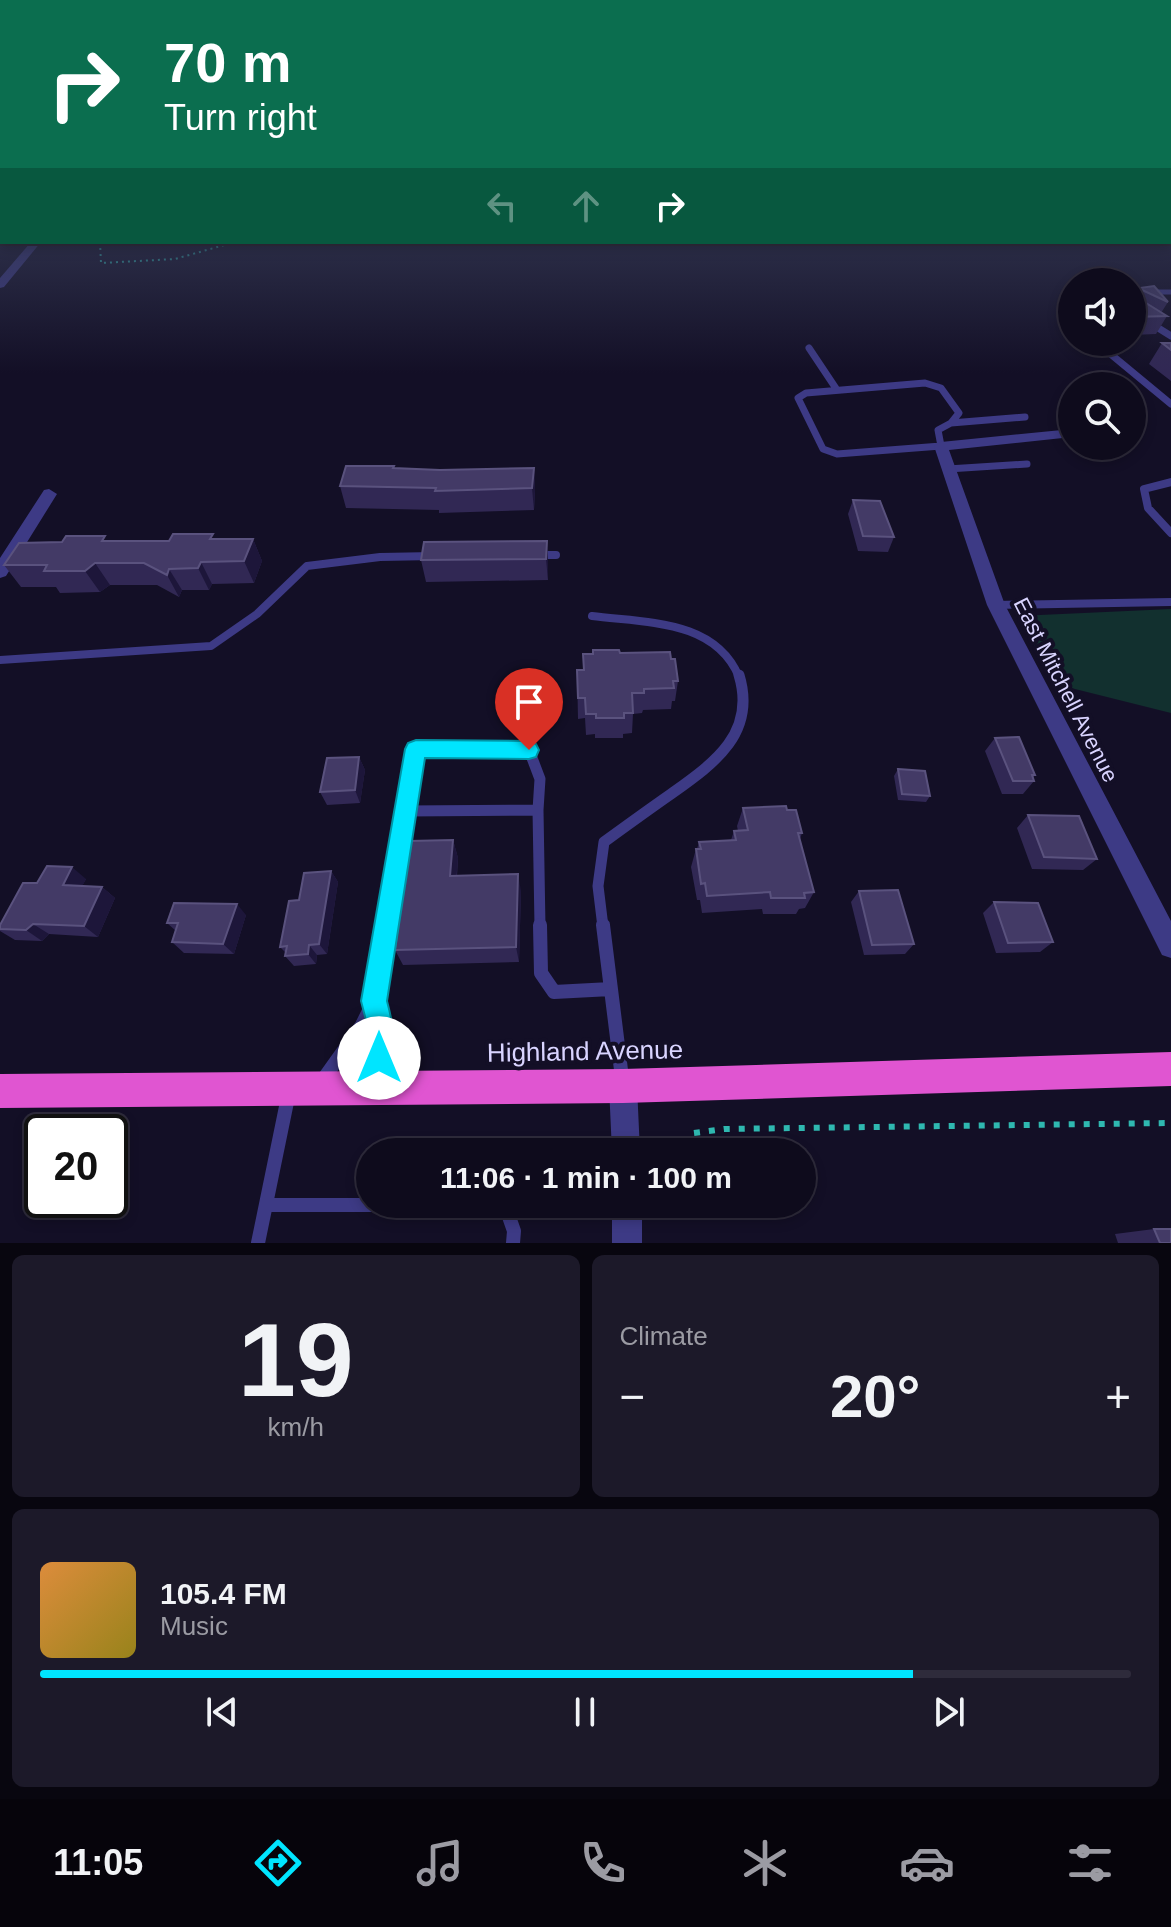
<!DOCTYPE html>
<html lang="en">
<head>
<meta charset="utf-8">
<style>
  :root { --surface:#0e0b1c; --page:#1c1929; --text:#f1f3f6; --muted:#9b9ba3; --line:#2e2b3b; --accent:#00e5ff }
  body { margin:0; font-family:Arial,sans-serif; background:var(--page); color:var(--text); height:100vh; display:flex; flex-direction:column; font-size:30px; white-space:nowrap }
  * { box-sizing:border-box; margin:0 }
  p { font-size:26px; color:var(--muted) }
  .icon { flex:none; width:44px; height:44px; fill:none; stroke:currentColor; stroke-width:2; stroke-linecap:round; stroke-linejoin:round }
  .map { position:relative; height:1243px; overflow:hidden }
  .details { display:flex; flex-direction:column; gap:12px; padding:12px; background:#08060f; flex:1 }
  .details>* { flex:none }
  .hud { position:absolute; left:0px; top:0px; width:1172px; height:244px; box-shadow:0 4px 12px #0003,0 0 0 2px var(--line); background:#0b6e4f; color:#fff; overflow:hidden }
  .buttons { position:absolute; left:1058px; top:268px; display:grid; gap:16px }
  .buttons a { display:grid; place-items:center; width:88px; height:88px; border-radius:50%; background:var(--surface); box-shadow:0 4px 12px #0003,0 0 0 2px var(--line); font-size:40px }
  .speed { position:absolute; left:24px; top:1114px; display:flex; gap:16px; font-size:40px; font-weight:700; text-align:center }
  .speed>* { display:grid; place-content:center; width:104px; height:104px; border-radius:50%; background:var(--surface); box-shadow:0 4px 12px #0003,0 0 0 2px var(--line); line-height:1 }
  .speed .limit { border:4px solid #111; border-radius:12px; background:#fff; color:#111 }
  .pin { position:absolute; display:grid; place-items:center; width:68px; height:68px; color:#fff; margin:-82px -34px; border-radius:50% 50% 50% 0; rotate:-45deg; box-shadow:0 0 8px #0007 }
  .pin .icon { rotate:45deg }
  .me { position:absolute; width:88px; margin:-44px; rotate:0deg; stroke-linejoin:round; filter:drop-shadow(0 0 6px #0008) }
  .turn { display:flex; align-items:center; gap:28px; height:168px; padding:0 32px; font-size:36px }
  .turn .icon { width:104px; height:104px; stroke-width:2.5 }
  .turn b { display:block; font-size:56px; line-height:68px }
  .lanes { display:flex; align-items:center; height:76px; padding:0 32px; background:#0003; justify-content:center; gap:40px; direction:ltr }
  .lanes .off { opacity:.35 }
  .big { font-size:60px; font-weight:800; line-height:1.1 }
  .details .widget { flex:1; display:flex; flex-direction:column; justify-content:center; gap:12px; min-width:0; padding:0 28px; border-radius:12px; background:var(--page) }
  .details .dial { align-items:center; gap:0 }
  .dial b { font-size:104px; line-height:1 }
  .song { display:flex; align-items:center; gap:24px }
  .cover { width:96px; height:96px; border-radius:12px; background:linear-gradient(135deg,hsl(30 70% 55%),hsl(50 70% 35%)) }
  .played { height:8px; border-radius:4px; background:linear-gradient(90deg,var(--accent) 80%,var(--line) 80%) }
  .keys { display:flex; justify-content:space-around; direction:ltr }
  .heat { display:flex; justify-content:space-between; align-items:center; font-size:44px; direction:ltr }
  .details .tiles { flex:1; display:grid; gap:12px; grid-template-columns:1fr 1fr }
  .widget:last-child { grid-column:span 2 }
  .trip { position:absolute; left:356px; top:1138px; width:460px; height:80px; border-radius:40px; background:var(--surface); box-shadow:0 4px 12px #0003,0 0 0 2px var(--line); font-weight:800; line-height:80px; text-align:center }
  .menu { display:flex; height:128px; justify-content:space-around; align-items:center; background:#06040b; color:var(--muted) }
  .menu .icon { width:56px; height:56px }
  .menu .on { color:var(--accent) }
  .menu b { font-size:36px; color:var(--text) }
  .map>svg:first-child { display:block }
  .green { fill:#12302f }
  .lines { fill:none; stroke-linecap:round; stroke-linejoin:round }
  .path-far1 { stroke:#2fb8b0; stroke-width:2; stroke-dasharray:2 4; stroke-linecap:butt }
  .path { stroke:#2fb8b0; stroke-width:6; stroke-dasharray:6 9; stroke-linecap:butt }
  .service-far4 { stroke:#3d3a85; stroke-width:5 }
  .service-far3 { stroke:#3d3a85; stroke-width:7 }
  .service-far2 { stroke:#3d3a85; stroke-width:8 }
  .service-far1 { stroke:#3d3a85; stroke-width:11 }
  .service { stroke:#3d3a85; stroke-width:14 }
  .minor { fill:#3d3a85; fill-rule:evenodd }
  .trunk { fill:#e055d1; fill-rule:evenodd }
  .wall { fill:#312854 }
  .shaded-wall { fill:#1d163a }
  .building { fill:#433a66; stroke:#5a527e; stroke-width:2 }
  .route { fill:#00e5ff; stroke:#0095a6; stroke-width:2 }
  .labels { text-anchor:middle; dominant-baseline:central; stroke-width:8; stroke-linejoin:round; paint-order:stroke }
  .street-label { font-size:22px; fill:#d9d4ff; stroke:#130f26 }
  .near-street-label { font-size:26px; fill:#d9d4ff; stroke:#130f26 }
</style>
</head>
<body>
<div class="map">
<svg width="1171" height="1243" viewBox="0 0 1171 1243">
  <rect width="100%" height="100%" fill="#130f26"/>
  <path class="green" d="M1171,609V713L1055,684L1018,616Z"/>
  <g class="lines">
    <path class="path-far1" d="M100,242L101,263L175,259L235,242"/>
    <path class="path" d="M694,1133L724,1129L1171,1123"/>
    <path class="service-far4" d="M1132,292H1171
      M1132,312L1150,323"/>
    <path class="service-far3" d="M1147,321L1171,336
      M1096,342L1171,404
      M809,348L837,390
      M925,383L941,388L959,413L951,423L938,430L941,446L837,454L823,449L798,398L806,393Z
      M951,423L1025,417
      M948,469L1027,464"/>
    <path class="service-far2" d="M1171,482L1144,489L1148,508L1171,533
      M537,555H556
      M996,605L1171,602
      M592,616C645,623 715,619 739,677
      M0,660L211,646L257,614L307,566L380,557L434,556"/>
    <path class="service-far1" d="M416,749L529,750L540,779L538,810L406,811Z
      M538,810L540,927
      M386,927L406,811
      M603,927L598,886L604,842C626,826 648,810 671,794C713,764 757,734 739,675"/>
    <path class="service" d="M540,925L541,973L554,992L611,989
      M603,925L622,1078
      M374,1001L387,925
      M322,1081L362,1025L374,1001L381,1028L377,1081
      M266,1205H490L507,1211L514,1231L513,1243
      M258,1243L288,1097"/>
    <path class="minor" d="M31,242H41L4,287L0,288V278Z
      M1072,429V437L949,450L1005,605L1171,921V958L1162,955L987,605L934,446L941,442Z
      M49,489L57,494L6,576L0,578V558L44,490Z
      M623,1072L633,1076L637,1086L640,1152H612L609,1086L613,1076Z
      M612,1204H642V1243H612Z"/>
    <path class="trunk" d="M1171,1052V1086L623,1103L0,1108V1074L623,1069Z"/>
  </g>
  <path class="wall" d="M1154,286L1168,302L1161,313L1167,316L1156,334L1132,335V289Z
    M1162,343H1171V381L1149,364Z
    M394,466V468L440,470L534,468L535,490L534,510L439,513V510L346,508L340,486Z
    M853,500L894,537L888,552L858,551L848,514Z
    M253,539L262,561L254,583L212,584L209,590H182L179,597L157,585H110L100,592L60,593L56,587H21L4,565L108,541Z
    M547,541L548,580L426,582L421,560Z
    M620,653L671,659L678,681L675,701H672L671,709L643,710L642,713L633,714L632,733L623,734V738H595V734L586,735L585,718L578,719L577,670H583V654Z
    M995,738L1035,775L1033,778L1034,781L1023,794H1002L985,751Z
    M359,757L365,770L360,803L327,805L320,792Z
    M898,769L930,796L926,802L898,800L894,776Z
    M743,808L787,810L802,833L800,839L814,892L805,908L799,909L796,914H763L762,909L702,913L700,900H697L691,867L696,849H697L699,842L731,840L734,831H738L737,826Z
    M1028,815L1097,859L1083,870L1032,869L1017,828Z
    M453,840L458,858L457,876L521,891L519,962L403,965L395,950Z
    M331,871L338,882L327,954L317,955L316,964L294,966L285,956L286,953L280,947L299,900Z
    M86,879L82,886L102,887L115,898L98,937L49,934L42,941L15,940L0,931V925L37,883Z
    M859,891L914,944L905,954L864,955L851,902Z
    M994,902L1053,942L1040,952L996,953L983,913Z
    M246,915L234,954L184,953L172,942L176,931L167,923Z
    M1154,1229L1171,1243H1118L1115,1234Z"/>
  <path class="shaded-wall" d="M2,207V225L0,226V209Z
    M534,468L535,490L534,510L532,488Z
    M253,539L262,561L254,583L244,561Z
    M547,541L548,563V580L546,559Z
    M201,562L212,584L209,590L198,568Z
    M95,563L110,585L100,592L85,571Z
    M169,569L182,590L179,597L167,575Z
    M359,757L365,770L360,803L355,790Z
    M453,840L458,858L455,893L450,876Z
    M72,867L86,879L77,896L63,885Z
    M331,871L338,882L327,954L319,944Z
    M518,874L521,891L519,962L516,947Z
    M102,887L115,898L98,937L84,926Z
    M237,904L246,915L234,954L223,944Z
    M33,924L49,934L42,941L26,930Z
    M309,945L317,955L316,964L308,954Z"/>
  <path class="building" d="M1154,286L1168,302L1140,289L1136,293L1138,298L1167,316L1132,317V289Z
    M1162,343H1171V350Z
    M346,466H394L393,468L440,470L534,468L532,488L435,491L436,488L340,486Z
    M853,500L880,501L894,537L863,536Z
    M173,534H213L210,539H253L244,561L201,562L198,568L169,569L167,575L144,563H95L85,571H44L47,565H4L19,543L62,542L66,536H105L102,541H169Z
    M547,541L546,559L421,560L424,542Z
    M593,650H619L620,653L670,652L671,659H675L678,681H673L674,688L644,689V693H632L633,713H624V718H596V714H586L585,698H578L577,670H584L583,654H593Z
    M1019,737L1035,775H1032L1034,781H1013L995,738Z
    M359,757L355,790L320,792L327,758Z
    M898,769L925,771L930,796L902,794Z
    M786,806L787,810H796L802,833H798L814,892L804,893L805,898H771L770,892L707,896L705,883L701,884L696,849H701L699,842L736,840L734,831L748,830L743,808Z
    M1028,815L1079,816L1097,859L1044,857Z
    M453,840L450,876L518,874L516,947L395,950L409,841Z
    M47,866L72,867L63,885L102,887L84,926L33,924L26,930L0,929V925L23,883H37Z
    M331,871L319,944L309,945L308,954L285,956L287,946L280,947L289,901L299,900L304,873Z
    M898,890L914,944L872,945L859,891Z
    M994,902L1038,903L1053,942L1008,943Z
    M174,903L237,904L223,944L172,942L178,923H167Z
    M1154,1229H1171V1243H1160Z"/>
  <linearGradient id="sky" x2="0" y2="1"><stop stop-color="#0a0815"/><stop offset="0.53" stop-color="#333752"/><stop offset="1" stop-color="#333752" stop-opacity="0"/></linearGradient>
  <rect width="1171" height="373" fill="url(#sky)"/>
  <path class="route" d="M416,740L529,741L536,744L539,750L536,757L529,759L425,758L387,1001C393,1024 398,1045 388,1068L379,1072L369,1068L365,1058L368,1028L361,1001L405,749L408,743Z"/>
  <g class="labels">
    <g class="street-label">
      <text transform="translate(1066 690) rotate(63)">East Mitchell Avenue</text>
    </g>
    <g class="near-street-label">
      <text transform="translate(585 1051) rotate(-1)">Highland Avenue</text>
    </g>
  </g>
</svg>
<div class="buttons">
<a><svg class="icon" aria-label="sound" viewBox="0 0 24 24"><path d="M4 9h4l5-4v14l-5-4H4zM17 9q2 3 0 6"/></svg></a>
<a><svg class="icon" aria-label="search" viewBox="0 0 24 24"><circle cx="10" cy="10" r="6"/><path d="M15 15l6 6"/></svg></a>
</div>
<div class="speed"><div class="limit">20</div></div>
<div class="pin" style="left:529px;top:750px;background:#d93025"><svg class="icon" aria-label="arrive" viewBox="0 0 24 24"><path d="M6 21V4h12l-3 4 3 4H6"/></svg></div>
<svg class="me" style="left:379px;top:1058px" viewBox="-20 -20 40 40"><circle r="19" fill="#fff"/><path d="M0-13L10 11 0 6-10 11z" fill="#00e5ff"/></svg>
<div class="trip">11:06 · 1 min · 100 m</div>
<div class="hud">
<div class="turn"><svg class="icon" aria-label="right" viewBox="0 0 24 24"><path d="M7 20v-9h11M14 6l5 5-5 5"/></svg><div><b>70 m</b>Turn right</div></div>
<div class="lanes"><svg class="icon off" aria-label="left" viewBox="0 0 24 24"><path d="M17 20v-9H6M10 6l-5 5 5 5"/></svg><svg class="icon off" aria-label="ahead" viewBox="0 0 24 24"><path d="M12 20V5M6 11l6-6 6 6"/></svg><svg class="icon" aria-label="right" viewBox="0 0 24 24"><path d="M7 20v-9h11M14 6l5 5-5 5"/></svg></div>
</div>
</div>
<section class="details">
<div class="tiles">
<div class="widget dial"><b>19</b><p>km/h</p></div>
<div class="widget"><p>Climate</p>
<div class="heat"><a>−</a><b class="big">20°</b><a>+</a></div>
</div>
<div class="widget">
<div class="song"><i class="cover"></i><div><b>105.4 FM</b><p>Music</p></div></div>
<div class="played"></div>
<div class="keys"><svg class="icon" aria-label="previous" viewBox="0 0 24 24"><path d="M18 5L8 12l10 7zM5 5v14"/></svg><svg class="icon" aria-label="pause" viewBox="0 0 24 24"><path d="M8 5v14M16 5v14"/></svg><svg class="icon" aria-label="next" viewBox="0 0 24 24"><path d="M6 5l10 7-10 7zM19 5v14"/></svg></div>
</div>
</div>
</section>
<nav class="menu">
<b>11:05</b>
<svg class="icon on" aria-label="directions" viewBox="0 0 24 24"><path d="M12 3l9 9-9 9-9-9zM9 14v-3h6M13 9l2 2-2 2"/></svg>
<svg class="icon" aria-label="music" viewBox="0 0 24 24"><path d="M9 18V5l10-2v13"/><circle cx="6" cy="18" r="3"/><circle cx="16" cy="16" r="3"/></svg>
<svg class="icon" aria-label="phone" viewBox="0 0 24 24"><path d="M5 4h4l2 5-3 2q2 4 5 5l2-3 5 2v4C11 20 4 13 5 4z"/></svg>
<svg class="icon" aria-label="climate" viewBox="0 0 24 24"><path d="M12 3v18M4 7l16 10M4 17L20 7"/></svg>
<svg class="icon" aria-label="car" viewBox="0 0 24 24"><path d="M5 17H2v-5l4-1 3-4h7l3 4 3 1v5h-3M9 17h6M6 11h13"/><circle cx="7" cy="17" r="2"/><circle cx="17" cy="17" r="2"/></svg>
<svg class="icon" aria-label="filters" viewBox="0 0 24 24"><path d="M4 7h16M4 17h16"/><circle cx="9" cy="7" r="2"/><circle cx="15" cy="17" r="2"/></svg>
</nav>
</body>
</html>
